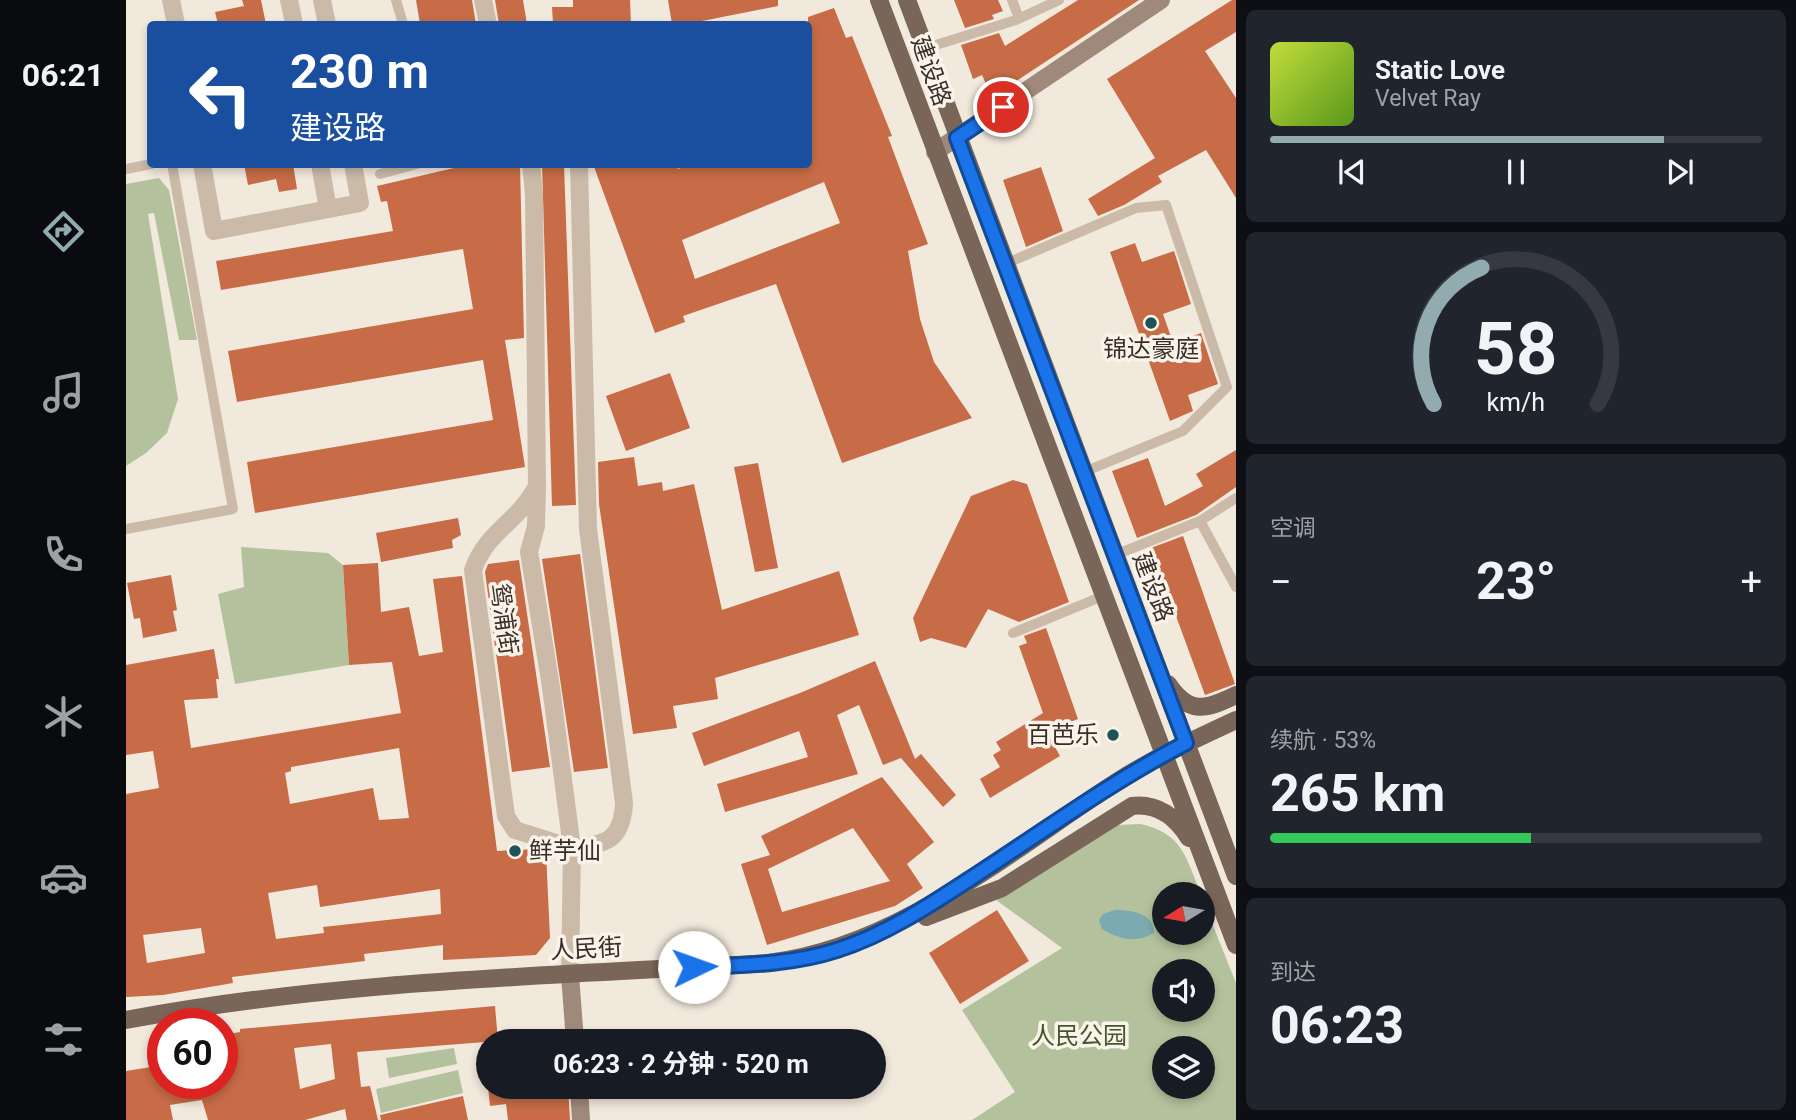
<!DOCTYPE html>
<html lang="zh">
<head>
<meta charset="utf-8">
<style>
  :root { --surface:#171b24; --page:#20242c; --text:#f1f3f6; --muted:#9ea1a6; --line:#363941; --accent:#92abb0 }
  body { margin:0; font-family:Roboto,"Noto Sans SC",sans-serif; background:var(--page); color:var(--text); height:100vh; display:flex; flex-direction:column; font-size:26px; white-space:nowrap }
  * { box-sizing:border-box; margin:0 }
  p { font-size:23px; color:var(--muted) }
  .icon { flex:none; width:38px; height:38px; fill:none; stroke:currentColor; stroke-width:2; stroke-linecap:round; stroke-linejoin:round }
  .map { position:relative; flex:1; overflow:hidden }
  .drawer { display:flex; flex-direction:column; gap:10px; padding:10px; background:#0d0f14; width:560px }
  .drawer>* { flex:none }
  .guide { position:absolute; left:21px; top:21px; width:665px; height:147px; border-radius:7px; box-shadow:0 4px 10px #0003; background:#1a4fa0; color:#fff; overflow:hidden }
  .needle { width:46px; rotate:259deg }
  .fabs { position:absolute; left:1026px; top:882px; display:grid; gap:14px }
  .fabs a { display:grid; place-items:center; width:63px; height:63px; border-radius:50%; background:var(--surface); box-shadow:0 4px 10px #0003; font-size:35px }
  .speed { position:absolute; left:21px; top:1008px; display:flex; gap:14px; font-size:35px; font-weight:700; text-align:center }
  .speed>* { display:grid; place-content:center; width:91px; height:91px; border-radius:50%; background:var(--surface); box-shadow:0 4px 10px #0003; line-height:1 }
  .speed .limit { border:10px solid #d22; background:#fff; color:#111 }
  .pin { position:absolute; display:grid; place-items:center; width:60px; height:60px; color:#fff; margin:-30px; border:4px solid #fff; border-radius:50%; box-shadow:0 2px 7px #0007 }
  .me { position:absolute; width:77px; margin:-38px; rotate:87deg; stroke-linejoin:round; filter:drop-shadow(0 0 5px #0008) }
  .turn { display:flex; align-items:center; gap:24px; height:147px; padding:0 28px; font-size:32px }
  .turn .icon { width:91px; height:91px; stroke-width:2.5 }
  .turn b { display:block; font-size:49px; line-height:60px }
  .big { font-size:52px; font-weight:700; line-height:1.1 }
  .drawer .widget { flex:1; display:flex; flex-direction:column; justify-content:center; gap:10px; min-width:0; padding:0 24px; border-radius:10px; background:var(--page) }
  .drawer .dial { align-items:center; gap:0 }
  .dial svg { height:182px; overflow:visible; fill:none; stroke:var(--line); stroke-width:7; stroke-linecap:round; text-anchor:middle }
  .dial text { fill:var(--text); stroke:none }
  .song { display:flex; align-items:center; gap:21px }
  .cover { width:84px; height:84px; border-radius:10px; background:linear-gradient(135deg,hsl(70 70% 55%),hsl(90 70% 35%)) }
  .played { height:7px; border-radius:4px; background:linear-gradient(90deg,var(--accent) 80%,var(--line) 80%) }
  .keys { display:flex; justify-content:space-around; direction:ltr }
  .heat { display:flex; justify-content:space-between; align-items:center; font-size:38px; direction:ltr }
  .charge { height:10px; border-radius:5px; background:linear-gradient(90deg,#34c759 53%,var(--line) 0) }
  .trip { position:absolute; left:350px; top:1029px; width:410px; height:70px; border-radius:35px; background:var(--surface); box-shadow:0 4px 10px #0003; font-weight:700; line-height:70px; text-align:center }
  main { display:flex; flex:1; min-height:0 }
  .tab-bar { display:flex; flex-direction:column; width:126px; justify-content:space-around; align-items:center; background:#090b0e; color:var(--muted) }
  .tab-bar .icon { width:49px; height:49px }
  .tab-bar .current { color:var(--accent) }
  .tab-bar b { font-size:32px; color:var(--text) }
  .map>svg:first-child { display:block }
  .green { fill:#b3c29c; fill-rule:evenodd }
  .water { fill:#7babb0 }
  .building { fill:#c76c46; fill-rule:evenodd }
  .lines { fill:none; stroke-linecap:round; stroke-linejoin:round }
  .lane { stroke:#cbbaa8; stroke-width:10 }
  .street { stroke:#cbbaa8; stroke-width:18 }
  .secondary { stroke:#9f897a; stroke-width:18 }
  .primary { stroke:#7a6659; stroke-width:18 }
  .route-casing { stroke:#114b97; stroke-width:18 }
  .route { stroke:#1a73e8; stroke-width:12 }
  .poi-dot { fill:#1e535a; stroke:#faf3e9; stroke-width:2.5 }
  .labels { text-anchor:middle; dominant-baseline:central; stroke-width:7; stroke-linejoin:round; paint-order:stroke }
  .street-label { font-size:24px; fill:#382e29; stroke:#faf3e9 }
  .poi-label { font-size:24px; fill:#382e29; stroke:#faf3e9 }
  .park-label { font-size:24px; fill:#45562c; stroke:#faf3e9 }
</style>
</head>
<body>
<main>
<nav class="tab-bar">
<b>06:21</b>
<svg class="icon current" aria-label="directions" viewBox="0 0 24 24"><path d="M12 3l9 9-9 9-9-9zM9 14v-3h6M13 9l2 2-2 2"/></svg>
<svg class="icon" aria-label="music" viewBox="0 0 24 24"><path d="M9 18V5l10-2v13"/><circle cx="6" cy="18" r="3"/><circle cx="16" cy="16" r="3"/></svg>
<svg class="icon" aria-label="phone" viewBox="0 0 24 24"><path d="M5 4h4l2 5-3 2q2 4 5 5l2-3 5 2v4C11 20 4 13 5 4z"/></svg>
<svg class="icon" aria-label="climate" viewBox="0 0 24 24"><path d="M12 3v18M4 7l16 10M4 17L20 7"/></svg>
<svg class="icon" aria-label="car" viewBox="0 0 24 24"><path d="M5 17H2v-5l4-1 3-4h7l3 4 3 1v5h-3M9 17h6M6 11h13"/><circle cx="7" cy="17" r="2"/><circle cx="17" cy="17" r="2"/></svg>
<svg class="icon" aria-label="filters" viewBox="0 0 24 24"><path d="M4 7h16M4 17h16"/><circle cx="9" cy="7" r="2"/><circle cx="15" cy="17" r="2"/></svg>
</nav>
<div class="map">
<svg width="1110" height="1120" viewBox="0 0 1110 1120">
  <rect width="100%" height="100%" fill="#f2e9dd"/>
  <path class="green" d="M33,178L43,190L71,340H53L28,213L22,214L52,399L41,433L20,453L0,466V184Z
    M115,547L202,553L217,565L223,665L109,684L92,594L118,587Z
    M1014,824C1057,833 1060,858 1075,894H1038V933H1076V898L1110,983V1120H846L889,1092L836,1010L936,948L870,900L991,825ZM1038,971H1076V1010H1038ZM1038,1048H1076V1087H1038Z
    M328,1048L331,1064L263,1078L260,1058Z
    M332,1070L337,1093L255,1113L250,1089Z"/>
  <path class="water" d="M989,910C1005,910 1028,913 1028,933C1009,944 993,939 976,929L973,920L977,914Z"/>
  <path class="building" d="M116,0H135L140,24H92L89,12L118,6Z
    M290,0H346L350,24H294Z
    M369,0H397L401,24H373Z
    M447,0H504L505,24H427L426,7H447Z
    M542,0H652V6L561,24H546Z
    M828,0H872L877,11L866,15L868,19L839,28Z
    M952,0H1013L866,97L856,75L847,79L835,45L873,33L879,46Z
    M1106,0H1110V32L1079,51L1110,98V198L1080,150L1032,176L1036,182L998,205L972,216L962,199L1029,158L981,79Z
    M708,8L720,38L726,36L766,136L762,137L802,244L782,251L794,319L808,362L846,418L716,463L650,284L557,316L559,322L529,333L467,164H550L552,169L564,164H682V17ZM698,182L714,223L569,279L556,240Z
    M118,164H167L171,189L153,192L150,179L122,185Z
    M345,164H394L398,338L379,340L399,467L129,513L121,462L367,420L357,360L111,402L102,351L347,309L337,249L95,290L90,261L267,231L261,201L255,202L251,186Z
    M416,164H438L450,505L426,506Z
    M915,167L937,231L900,247L877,180Z
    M1009,243L1016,262L1048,251L1065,304L1037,314L1047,343L1075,333L1092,384L1062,395L1067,411L1044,421L984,252Z
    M544,373L564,428L500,451L480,396Z
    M1110,450V487L1070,515L1011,538L986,471L1022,458L1039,506L1077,486L1070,474Z
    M508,457L512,486L536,482L537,491L568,484L596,610L713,571L733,635L589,678L592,699L547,706L551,728L507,734L473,504L472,462Z
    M632,463L652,568L629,572L608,467Z
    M887,480L901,484L943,602L893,622L862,609L840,648L805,638L794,642L787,618L845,496Z
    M332,518L335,535L326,540L327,548L255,562L250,533Z
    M1057,536L1109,684L1079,695L1025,548Z
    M454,554L482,768L448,772L416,559Z
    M393,560L424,767L386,772L359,572L362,564Z
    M252,563L255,612L283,607L293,656L317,652L307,579L336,576L371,851L410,849L420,852L424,938L410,955L317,960V945L238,954L239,961L106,977L107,983L37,995L0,997V794L33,788L27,751L0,755V665L88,649L93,679H90L92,698L58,700L65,748L275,713L266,662L223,665L217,565ZM273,748L283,818L253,820L247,788L164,804L159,773L165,771V767ZM191,885L194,907L314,889L315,914L197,927L198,933L150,939L142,893ZM75,928L79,953L21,963L17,935Z
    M45,575L51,610L47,611L51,631L17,638L14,618L8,619L1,583Z
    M920,628L952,719L920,731L934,756L864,798L854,779L874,767L867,755L875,750L870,742L917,713L893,646L901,643L898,636Z
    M749,661L789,759L795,754L830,795L817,807L775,758L757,765L733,705L711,715L732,774L599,812L591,784L682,757L673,731L578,766L566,733L674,693Z
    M756,777L808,842L781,864L797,888L769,906L641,945L615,864L644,855L635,836ZM727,828L764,881L656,912L642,869Z
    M871,910L903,961L834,1004L803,953Z
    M369,1006L372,1041L231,1052L235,1087L244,1086L252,1120H221L219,1109L179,1120H82L76,1100L44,1105L47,1120H0V1071L37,1065V1083H96V1035L114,1032V1029ZM205,1044L209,1079L174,1089L168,1048Z
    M362,1087H442L444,1120H382L380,1104L364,1106Z
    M337,1096L342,1120H255L254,1115Z"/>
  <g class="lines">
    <path class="lane" d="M270,0L277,24
      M886,0L893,18
      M797,49L890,20L933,0
      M0,169L25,164
      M254,174L291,164
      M879,264L1010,208L1040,205L1101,387L1057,431L958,472
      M1074,521L1110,498
      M0,529L107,509L46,164
      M989,555L1074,521L1110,587
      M887,633L977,596"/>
    <path class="street" d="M45,0L50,24
      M163,0L168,24
      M196,0L201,24
      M357,0L362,24
      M76,164L88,231L234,203L227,164
      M194,164L202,209
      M405,164L408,194L411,486C392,523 361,530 347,570L380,816L389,830L446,848L444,975
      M411,486L410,526L403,552L425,687L446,848C479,844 496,842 498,803L462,529L453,164"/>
    <path class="secondary" d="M809,152L1035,0
      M444,975L449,1041
      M453,1087L455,1120"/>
    <path class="primary" d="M753,0L1110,945
      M781,0L1110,876
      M1042,684C1063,715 1079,710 1110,695
      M800,917L876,888L1006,806C1031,803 1050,817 1063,838
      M0,1020C212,980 427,976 642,963C772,948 885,850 992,781C1030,757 1069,739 1110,720"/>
  </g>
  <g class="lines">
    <defs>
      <path id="route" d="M568,967C616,965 665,965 711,950C764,933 810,901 856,871C923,827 989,780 1060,743L831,138L877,107"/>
    </defs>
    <use href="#route" class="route-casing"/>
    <use href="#route" class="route"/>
  </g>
  <g class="poi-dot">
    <circle cx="1025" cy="323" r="7"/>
    <circle cx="987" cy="735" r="7"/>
    <circle cx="389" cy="851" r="7"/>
  </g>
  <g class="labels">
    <g class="street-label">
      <text transform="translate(805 71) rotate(70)">建设路</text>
      <text transform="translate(1027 587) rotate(69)">建设路</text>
      <text transform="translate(378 619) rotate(82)">鸳浦街</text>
      <text transform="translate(460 949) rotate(-3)">人民街</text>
    </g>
    <g class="poi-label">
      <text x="1025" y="349">锦达豪庭</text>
      <text x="973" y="735" text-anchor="end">百芭乐</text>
      <text x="403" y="851" text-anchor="start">鲜芋仙</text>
    </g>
    <g class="park-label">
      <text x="953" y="1036">人民公园</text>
    </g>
  </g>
</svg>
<div class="fabs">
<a><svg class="needle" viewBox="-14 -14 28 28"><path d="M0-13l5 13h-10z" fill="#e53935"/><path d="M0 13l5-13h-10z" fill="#9ea1a6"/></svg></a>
<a><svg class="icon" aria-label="sound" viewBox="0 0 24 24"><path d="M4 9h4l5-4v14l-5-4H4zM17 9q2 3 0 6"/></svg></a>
<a><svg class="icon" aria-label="layers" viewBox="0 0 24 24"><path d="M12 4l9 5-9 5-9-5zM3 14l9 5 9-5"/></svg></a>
</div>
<div class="speed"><div class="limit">60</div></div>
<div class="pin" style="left:877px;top:107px;background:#d93025"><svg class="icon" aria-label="arrive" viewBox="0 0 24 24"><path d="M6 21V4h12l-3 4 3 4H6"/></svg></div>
<svg class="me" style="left:568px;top:967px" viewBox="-20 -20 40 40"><circle r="19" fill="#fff"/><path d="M0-13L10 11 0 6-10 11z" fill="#1a73e8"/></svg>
<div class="trip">06:23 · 2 分钟 · 520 m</div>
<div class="guide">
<div class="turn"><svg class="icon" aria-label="left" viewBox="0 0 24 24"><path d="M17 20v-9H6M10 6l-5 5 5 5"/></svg><div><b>230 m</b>建设路</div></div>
</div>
</div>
<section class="drawer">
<div class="widget">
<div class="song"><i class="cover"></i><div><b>Static Love</b><p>Velvet Ray</p></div></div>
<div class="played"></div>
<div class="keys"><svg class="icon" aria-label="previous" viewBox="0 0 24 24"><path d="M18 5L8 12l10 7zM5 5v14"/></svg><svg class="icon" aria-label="pause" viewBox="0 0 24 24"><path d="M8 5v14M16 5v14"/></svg><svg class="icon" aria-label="next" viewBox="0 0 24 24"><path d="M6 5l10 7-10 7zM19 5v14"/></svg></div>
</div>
<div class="widget dial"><svg viewBox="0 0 100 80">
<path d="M14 69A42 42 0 1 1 86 69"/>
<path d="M14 69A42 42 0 0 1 35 9" stroke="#92abb0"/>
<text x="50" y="56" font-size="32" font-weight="700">58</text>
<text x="50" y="72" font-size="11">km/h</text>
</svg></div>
<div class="widget"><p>空调</p>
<div class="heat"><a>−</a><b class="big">23°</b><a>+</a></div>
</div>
<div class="widget"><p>续航 · 53%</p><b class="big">265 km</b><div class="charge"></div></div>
<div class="widget"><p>到达</p><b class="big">06:23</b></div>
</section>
</main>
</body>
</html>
